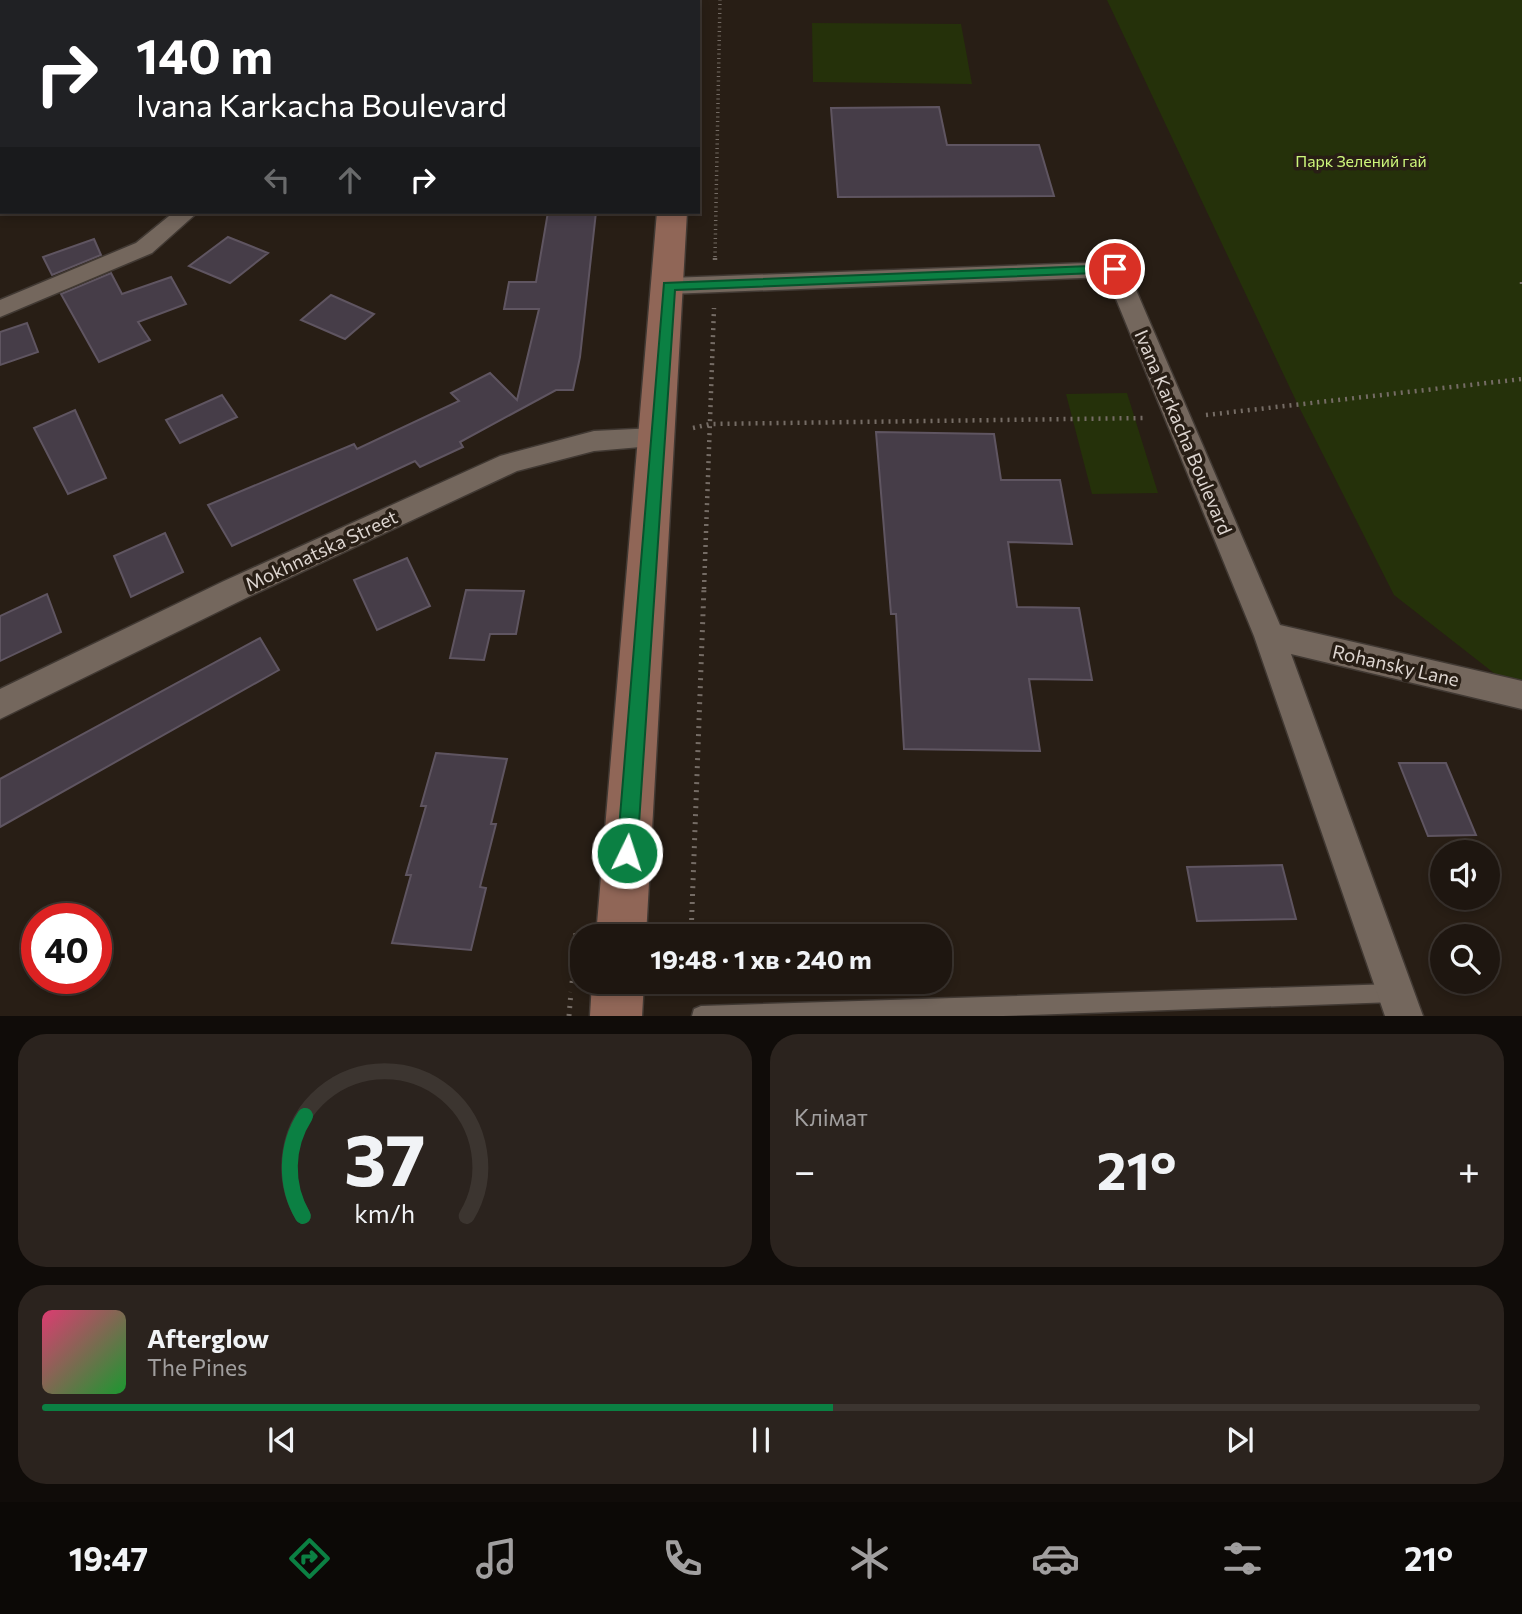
<!DOCTYPE html>
<html lang="uk">
<head>
<meta charset="utf-8">
<style>
  :root { --surface:#1e1610; --page:#2b231e; --text:#f1f3f6; --muted:#a19f9f; --line:#3c3530; --accent:#0b8043 }
  body { margin:0; font-family:Commissioner,sans-serif; background:var(--page); color:var(--text); height:100vh; display:flex; flex-direction:column; font-size:26px; white-space:nowrap }
  * { box-sizing:border-box; margin:0 }
  p { font-size:23px; color:var(--muted) }
  .icon { flex:none; width:38px; height:38px; fill:none; stroke:currentColor; stroke-width:2; stroke-linecap:round; stroke-linejoin:round }
  .map { position:relative; height:1016px; overflow:hidden }
  .side { display:flex; flex-direction:column; gap:18px; padding:18px; background:#100c09; flex:1 }
  .side>* { flex:none }
  .banner { position:absolute; left:0px; top:0px; width:700px; height:214px; box-shadow:0 4px 10px #0003,0 0 0 2px var(--line); background:#202124; color:#fff; overflow:hidden }
  .tools { position:absolute; left:1430px; top:840px; display:grid; gap:14px }
  .tools a { display:grid; place-items:center; width:70px; height:70px; border-radius:50%; background:var(--surface); box-shadow:0 4px 10px #0003,0 0 0 2px var(--line); font-size:35px }
  .speed { position:absolute; left:21px; top:903px; display:flex; gap:14px; font-size:35px; font-weight:700; text-align:center }
  .speed>* { display:grid; place-content:center; width:91px; height:91px; border-radius:50%; background:var(--surface); box-shadow:0 4px 10px #0003,0 0 0 2px var(--line); line-height:1 }
  .speed .limit { border:10px solid #d22; background:#fff; color:#111 }
  .pin { position:absolute; display:grid; place-items:center; width:60px; height:60px; color:#fff; margin:-30px; border:4px solid #fff; border-radius:50%; box-shadow:0 2px 7px #0007 }
  .me { position:absolute; width:77px; margin:-38px; rotate:4deg; stroke-linejoin:round; filter:drop-shadow(0 0 5px #0008) }
  .turn { display:flex; align-items:center; gap:24px; height:147px; padding:0 21px; font-size:32px }
  .turn .icon { width:91px; height:91px; stroke-width:2.5 }
  .turn b { display:block; font-size:49px; line-height:60px }
  .lanes { display:flex; align-items:center; height:66px; padding:0 21px; background:#0003; justify-content:center; gap:35px; direction:ltr }
  .lanes .off { opacity:.35 }
  .big { font-size:52px; font-weight:700; line-height:1.1 }
  .side .card { flex:1; display:flex; flex-direction:column; justify-content:center; gap:10px; min-width:0; padding:0 24px; border-radius:28px; background:var(--page) }
  .side .dial { align-items:center; gap:0 }
  .dial svg { height:182px; overflow:visible; fill:none; stroke:var(--line); stroke-width:7; stroke-linecap:round; text-anchor:middle }
  .dial text { fill:var(--text); stroke:none }
  .song { display:flex; align-items:center; gap:21px }
  .cover { width:84px; height:84px; border-radius:10px; background:linear-gradient(135deg,hsl(340 70% 55%),hsl(130 70% 35%)) }
  .played { height:7px; border-radius:4px; background:linear-gradient(90deg,var(--accent) 55%,var(--line) 55%) }
  .keys { display:flex; justify-content:space-around; direction:ltr }
  .heat { display:flex; justify-content:space-between; align-items:center; font-size:38px; direction:ltr }
  .side .tiles { flex:1; display:grid; gap:18px; grid-template-columns:1fr 1fr }
  .card:last-child { grid-column:span 2 }
  .trip { position:absolute; left:570px; top:924px; width:382px; height:70px; border-radius:28px; background:var(--surface); box-shadow:0 4px 10px #0003,0 0 0 2px var(--line); font-weight:700; line-height:70px; text-align:center }
  .dock { display:flex; height:112px; justify-content:space-around; align-items:center; background:#0c0906; color:var(--muted) }
  .dock .icon { width:49px; height:49px }
  .dock .on { color:var(--accent) }
  .dock b { font-size:32px; color:var(--text) }
  .map>svg:first-child { display:block }
  .green { fill:#25310a }
  .building { fill:#463d48; stroke:#5f5561; stroke-width:2 }
  .lines { fill:none; stroke-linecap:round; stroke-linejoin:round }
  .lane-casing { stroke:#413933; stroke-width:3 }
  .street-casing { stroke:#413933; stroke-width:3 }
  .secondary-casing { stroke:#413933; stroke-width:3 }
  .path-far2 { stroke:#756c65; stroke-width:3.5; stroke-dasharray:1 3.5; stroke-linecap:butt }
  .path-far1 { stroke:#756c65; stroke-width:4.5; stroke-dasharray:2 5; stroke-linecap:butt }
  .path { stroke:#756c65; stroke-width:5; stroke-dasharray:2 6; stroke-linecap:butt }
  .lane { fill:#74675d; fill-rule:evenodd }
  .street { fill:#74675d; fill-rule:evenodd }
  .secondary { fill:#906657; fill-rule:evenodd }
  .route { fill:#0b8043; stroke:#07532c; stroke-width:2 }
  .labels { text-anchor:middle; dominant-baseline:central; stroke-width:7; stroke-linejoin:round; paint-order:stroke }
  .far-park-label { font-size:16px; fill:#ccf57a; stroke:#281e15 }
  .street-label { font-size:19px; fill:#ddd5d0; stroke:#281e15 }
</style>
</head>
<body>
<div class="map">
<svg width="1522" height="1016" viewBox="0 0 1522 1016">
  <rect width="100%" height="100%" fill="#281e15"/>
  <path class="green" d="M1107,0H1522V695L1394,595L1298,405Z
    M812,23L961,24L972,84L813,82Z
    M1127,393L1158,493L1092,494L1066,394Z"/>
  <path class="building" d="M939,107L947,145H1039L1054,196L838,197L831,108Z
    M548,212H596L580,357L573,390H556L460,442L463,447L420,467L415,461L232,546L208,505L354,444L357,449L459,401L451,393L490,373L517,400L539,309H504L509,282H536Z
    M228,237L268,253L230,283L189,266Z
    M94,239L101,255L52,275L43,257Z
    M111,273L122,294L171,277L186,304L138,322L150,340L99,362L61,294Z
    M331,295L374,314L345,339L301,320Z
    M27,323L38,352L0,365V332Z
    M222,395L237,417L180,443L166,420Z
    M75,410L106,478L68,494L34,428Z
    M876,432L994,434L1001,480H1060L1072,544L1008,542L1017,607L1079,608L1092,680L1029,679L1040,751L904,749L896,614H891Z
    M165,533L183,572L131,597L114,556Z
    M407,558L430,606L377,630L354,580Z
    M466,590L524,591L516,634H490L484,660L450,658Z
    M47,594L61,632L0,661V616Z
    M260,638L279,670L0,827V779Z
    M436,753L507,759L491,824H496L480,887L486,888L471,950L392,943L411,875H406L426,806H421Z
    M1399,763H1446L1476,835L1428,836Z
    M1282,865L1296,919L1197,921L1187,867Z"/>
  <g class="lines">
    <defs>
      <path id="lane" d="M1394,984L1401,986L1403,993L1401,1000L1394,1002L1003,1016H692L694,1009L701,1006Z"/>
      <path id="street" d="M184,0H211L183,2Z
        M303,0H321L302,2Z
        M0,35H2V47H0Z
        M174,212H198L152,253L0,317V300L136,243Z
        M1115,262L1123,264L1127,269L1280,625L1522,681V709L1291,654L1423,1016H1385L1254,636L1107,277L669,294L661,291L657,286L661,281L669,278Z
        M655,428L664,431L668,438L664,445L594,451L517,471L244,599L0,719V689L224,581L500,456L594,431Z"/>
      <path id="secondary" d="M668,0H692V2H668Z
        M657,212H687L646,936H596Z
        M592,982H644L642,1016H590Z"/>
    </defs>
    <use href="#lane" class="lane-casing"/>
    <use href="#street" class="street-casing"/>
    <use href="#secondary" class="secondary-casing"/>
    <path class="path-far2" d="M715,257L720,0"/>
    <path class="path-far1" d="M715,260V256
      M1522,282V286
      M1206,415L1522,379
      M693,428L710,424L1145,418
      M704,589L714,308"/>
    <path class="path" d="M691,936L704,587
      M689,982V994
      M572,983L576,933
      M569,1016L571,992"/>
    <use href="#lane" class="lane"/>
    <use href="#street" class="street"/>
    <use href="#secondary" class="secondary"/>
  </g>
  <path class="route" d="M1115,265L1120,266V272L675,290L637,853L634,860L627,863L620,860L617,853L664,283Z"/>
  <g class="labels">
    <g class="far-park-label">
      <text x="1361" y="160">Парк Зелений гай</text>
    </g>
    <g class="street-label">
      <text transform="translate(1184 432) rotate(67)">Ivana Karkacha Boulevard</text>
      <text transform="translate(321 550) rotate(-25)">Mokhnatska Street</text>
      <text transform="translate(1396 665) rotate(13)">Rohansky Lane</text>
    </g>
  </g>
</svg>
<div class="tools">
<a><svg class="icon" aria-label="sound" viewBox="0 0 24 24"><path d="M4 9h4l5-4v14l-5-4H4zM17 9q2 3 0 6"/></svg></a>
<a><svg class="icon" aria-label="search" viewBox="0 0 24 24"><circle cx="10" cy="10" r="6"/><path d="M15 15l6 6"/></svg></a>
</div>
<div class="speed"><div class="limit">40</div></div>
<div class="pin" style="left:1115px;top:269px;background:#d93025"><svg class="icon" aria-label="arrive" viewBox="0 0 24 24"><path d="M6 21V4h12l-3 4 3 4H6"/></svg></div>
<svg class="me" style="left:627px;top:853px" viewBox="-20 -20 40 40"><circle r="17" fill="#0b8043" stroke="#fff" stroke-width="3"/><path d="M0-11L8 9 0 5-8 9z" fill="#fff"/></svg>
<div class="trip">19:48 · 1 хв · 240 m</div>
<div class="banner">
<div class="turn"><svg class="icon" aria-label="right" viewBox="0 0 24 24"><path d="M7 20v-9h11M14 6l5 5-5 5"/></svg><div><b>140 m</b>Ivana Karkacha Boulevard</div></div>
<div class="lanes"><svg class="icon off" aria-label="left" viewBox="0 0 24 24"><path d="M17 20v-9H6M10 6l-5 5 5 5"/></svg><svg class="icon off" aria-label="ahead" viewBox="0 0 24 24"><path d="M12 20V5M6 11l6-6 6 6"/></svg><svg class="icon" aria-label="right" viewBox="0 0 24 24"><path d="M7 20v-9h11M14 6l5 5-5 5"/></svg></div>
</div>
</div>
<section class="side">
<div class="tiles">
<div class="card dial"><svg viewBox="0 0 100 80">
<path d="M14 69A42 42 0 1 1 86 69"/>
<path d="M14 69A42 42 0 0 1 15 25" stroke="#0b8043"/>
<text x="50" y="56" font-size="32" font-weight="700">37</text>
<text x="50" y="72" font-size="11">km/h</text>
</svg></div>
<div class="card"><p>Клімат</p>
<div class="heat"><a>−</a><b class="big">21°</b><a>+</a></div>
</div>
<div class="card">
<div class="song"><i class="cover"></i><div><b>Afterglow</b><p>The Pines</p></div></div>
<div class="played"></div>
<div class="keys"><svg class="icon" aria-label="previous" viewBox="0 0 24 24"><path d="M18 5L8 12l10 7zM5 5v14"/></svg><svg class="icon" aria-label="pause" viewBox="0 0 24 24"><path d="M8 5v14M16 5v14"/></svg><svg class="icon" aria-label="next" viewBox="0 0 24 24"><path d="M6 5l10 7-10 7zM19 5v14"/></svg></div>
</div>
</div>
</section>
<nav class="dock">
<b>19:47</b>
<svg class="icon on" aria-label="directions" viewBox="0 0 24 24"><path d="M12 3l9 9-9 9-9-9zM9 14v-3h6M13 9l2 2-2 2"/></svg>
<svg class="icon" aria-label="music" viewBox="0 0 24 24"><path d="M9 18V5l10-2v13"/><circle cx="6" cy="18" r="3"/><circle cx="16" cy="16" r="3"/></svg>
<svg class="icon" aria-label="phone" viewBox="0 0 24 24"><path d="M5 4h4l2 5-3 2q2 4 5 5l2-3 5 2v4C11 20 4 13 5 4z"/></svg>
<svg class="icon" aria-label="climate" viewBox="0 0 24 24"><path d="M12 3v18M4 7l16 10M4 17L20 7"/></svg>
<svg class="icon" aria-label="car" viewBox="0 0 24 24"><path d="M5 17H2v-5l4-1 3-4h7l3 4 3 1v5h-3M9 17h6M6 11h13"/><circle cx="7" cy="17" r="2"/><circle cx="17" cy="17" r="2"/></svg>
<svg class="icon" aria-label="filters" viewBox="0 0 24 24"><path d="M4 7h16M4 17h16"/><circle cx="9" cy="7" r="2"/><circle cx="15" cy="17" r="2"/></svg>
<b>21°</b>
</nav>
</body>
</html>
